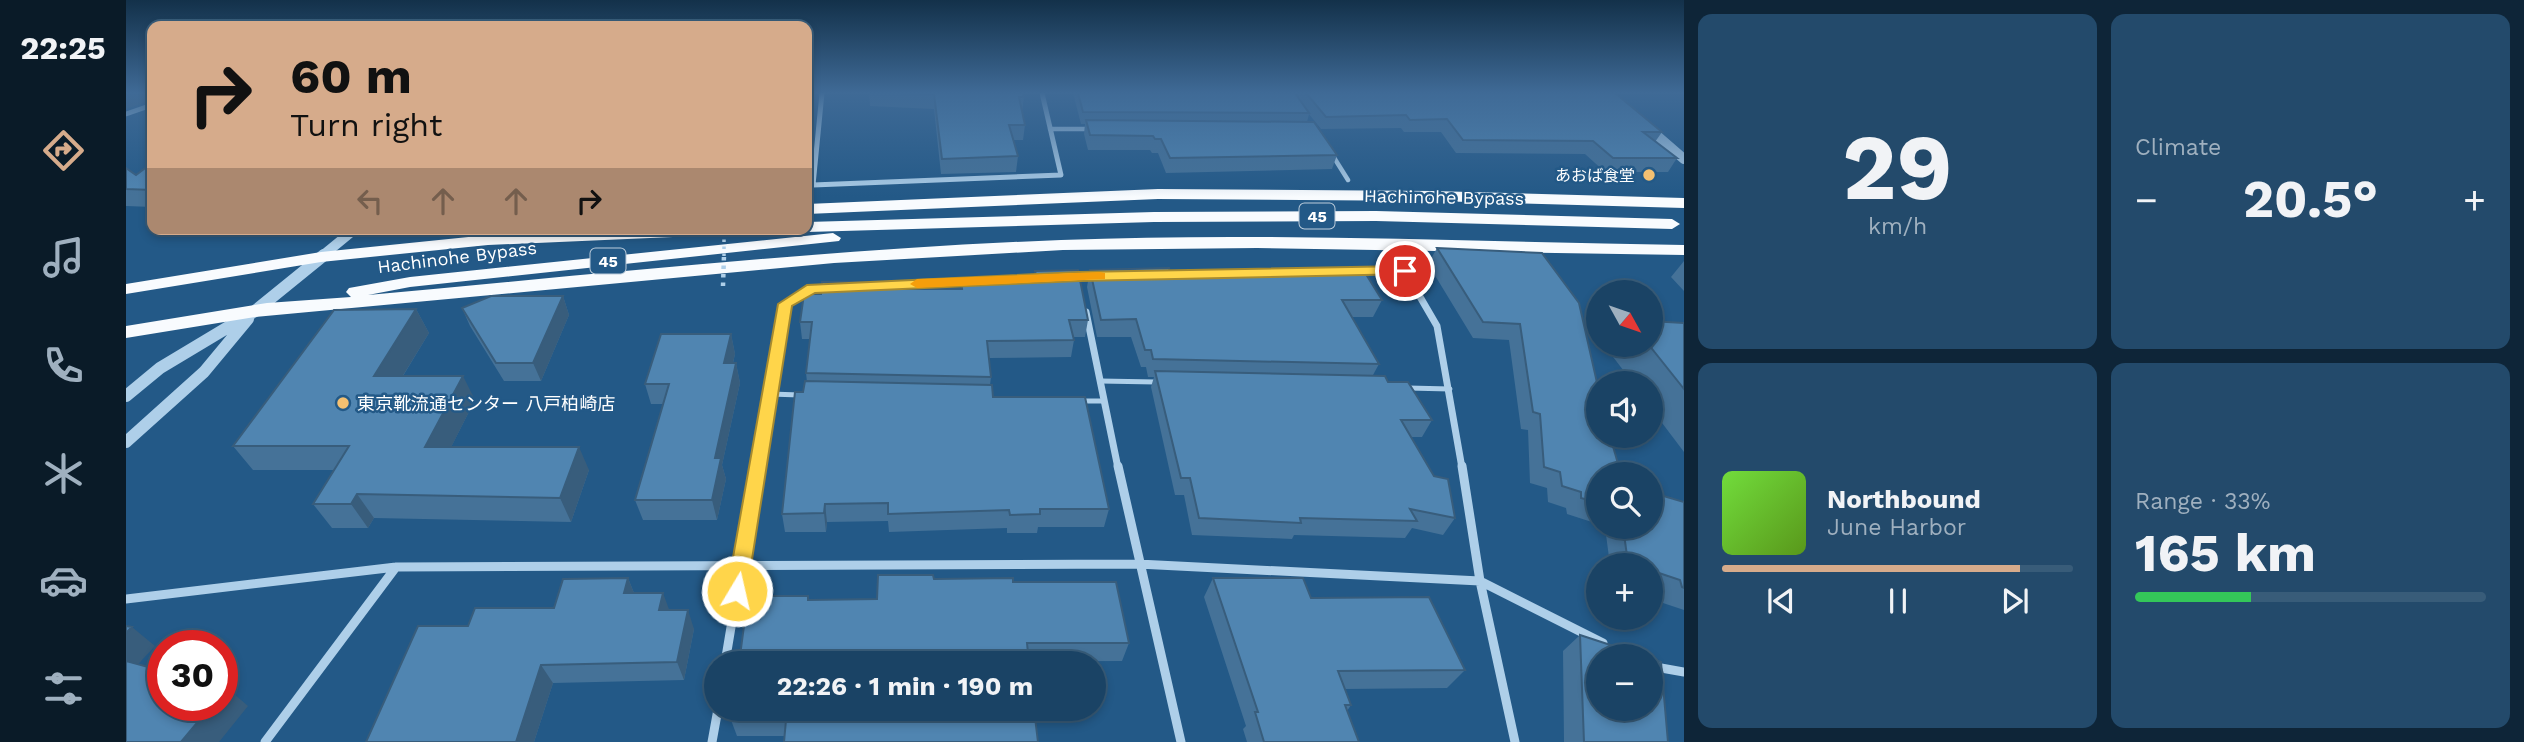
<!DOCTYPE html>
<html lang="en">
<head>
<meta charset="utf-8">
<style>
  :root { --surface:#1a4365; --page:#234a6b; --text:#f1f3f6; --muted:#9fb0bf; --line:#385c79; --accent:#d6ab8b }
  body { margin:0; font-family:"Work Sans","Noto Sans JP",sans-serif; background:var(--page); color:var(--text); height:100vh; display:flex; flex-direction:column; font-size:26px; white-space:nowrap }
  * { box-sizing:border-box; margin:0 }
  p { font-size:23px; color:var(--muted) }
  .icon { flex:none; width:38px; height:38px; fill:none; stroke:currentColor; stroke-width:2; stroke-linecap:round; stroke-linejoin:round }
  .map { position:relative; flex:1; overflow:hidden }
  .details { display:flex; flex-direction:column; gap:14px; padding:14px; background:#0e2538; width:840px }
  .details>* { flex:none }
  .top-card { position:absolute; left:21px; top:21px; width:665px; height:214px; border-radius:14px; box-shadow:0 4px 10px #0003,0 0 0 2px var(--line); background:#d6ab8b; color:#111; overflow:hidden }
  .needle { width:46px; rotate:130deg }
  .controls { position:absolute; left:1460px; top:280px; display:grid; gap:14px }
  .controls a { display:grid; place-items:center; width:77px; height:77px; border-radius:50%; background:var(--surface); box-shadow:0 4px 10px #0003,0 0 0 2px var(--line); font-size:35px }
  .speed { position:absolute; left:21px; top:630px; display:flex; gap:14px; font-size:35px; font-weight:700; text-align:center }
  .speed>* { display:grid; place-content:center; width:91px; height:91px; border-radius:50%; background:var(--surface); box-shadow:0 4px 10px #0003,0 0 0 2px var(--line); line-height:1 }
  .speed .limit { border:10px solid #d22; background:#fff; color:#111 }
  .pin { position:absolute; display:grid; place-items:center; width:60px; height:60px; color:#fff; margin:-30px; border:4px solid #fff; border-radius:50%; box-shadow:0 2px 7px #0007 }
  .me { position:absolute; width:77px; margin:-38px; rotate:9deg; stroke-linejoin:round; filter:drop-shadow(0 0 5px #0008) }
  .turn { display:flex; align-items:center; gap:24px; height:147px; padding:0 28px; font-size:32px }
  .turn .icon { width:91px; height:91px; stroke-width:2.5 }
  .turn b { display:block; font-size:49px; line-height:60px }
  .lanes { display:flex; align-items:center; height:66px; padding:0 28px; background:#0003; justify-content:center; gap:35px; direction:ltr }
  .lanes .off { opacity:.35 }
  .big { font-size:52px; font-weight:700; line-height:1.1 }
  .details .tile { flex:1; display:flex; flex-direction:column; justify-content:center; gap:10px; min-width:0; padding:0 24px; border-radius:14px; background:var(--page) }
  .details .dial { align-items:center; gap:0 }
  .dial b { font-size:91px; line-height:1 }
  .song { display:flex; align-items:center; gap:21px }
  .cover { width:84px; height:84px; border-radius:10px; background:linear-gradient(135deg,hsl(100 70% 55%),hsl(90 70% 35%)) }
  .played { height:7px; border-radius:4px; background:linear-gradient(90deg,var(--accent) 85%,var(--line) 85%) }
  .keys { display:flex; justify-content:space-around; direction:ltr }
  .heat { display:flex; justify-content:space-between; align-items:center; font-size:38px; direction:ltr }
  .charge { height:10px; border-radius:5px; background:linear-gradient(90deg,#34c759 33%,var(--line) 0) }
  .details .tiles { flex:1; display:grid; gap:14px; grid-template-columns:repeat(2,1fr) }
  .trip { position:absolute; left:578px; top:651px; width:402px; height:70px; border-radius:35px; background:var(--surface); box-shadow:0 4px 10px #0003,0 0 0 2px var(--line); font-weight:700; line-height:70px; text-align:center }
  main { display:flex; flex:1; min-height:0 }
  .dock { display:flex; flex-direction:column; width:126px; justify-content:space-around; align-items:center; background:#0a1b28; color:var(--muted) }
  .dock .icon { width:49px; height:49px }
  .dock .active { color:var(--accent) }
  .dock b { font-size:32px; color:var(--text) }
  .map>svg:first-child { display:block }
  .lines { fill:none; stroke-linecap:round; stroke-linejoin:round }
  .service-far1 { stroke:#aecfe9; stroke-width:4.5 }
  .service { stroke:#aecfe9; stroke-width:5 }
  .minor-far2 { stroke:#aecfe9; stroke-width:5 }
  .minor-far1 { stroke:#aecfe9; stroke-width:7 }
  .minor { stroke:#aecfe9; stroke-width:9 }
  .tertiary-far1 { stroke:#aecfe9; stroke-width:10 }
  .tertiary { stroke:#aecfe9; stroke-width:12 }
  .trunk { fill:#f8fbfe; fill-rule:evenodd }
  .path-bridge-far1 { stroke:#aecfe9; stroke-width:3.5; stroke-dasharray:2.5 4.5; stroke-linecap:butt }
  .path-bridge { stroke:#aecfe9; stroke-width:4.5; stroke-dasharray:3.5 5; stroke-linecap:butt }
  .wall { fill:#457298 }
  .shaded-wall { fill:#385d7c }
  .building { fill:#5085b1; stroke:#385d7c; stroke-width:2 }
  .route { fill:#ffd54a; stroke:#a68a30; stroke-width:2 }
  .slow { fill:#f59e0b }
  .poi-dot { fill:#f4c071; stroke:#235987; stroke-width:2.5 }
  .labels { text-anchor:middle; dominant-baseline:central; stroke-width:5; stroke-linejoin:round; paint-order:stroke }
  .far-poi-label { font-size:16px; fill:#fff; stroke:#235987; text-anchor:end }
  .shield { fill:#235987; stroke:#bdcddb; stroke-width:2 }
  .shield-label { font-size:16px; font-weight:bold; fill:#fff }
  .street-label { font-size:18px; fill:#fff; stroke:#235987 }
  .poi-label { font-size:18px; fill:#fff; stroke:#235987; text-anchor:start }
</style>
</head>
<body>
<main>
<nav class="dock">
<b>22:25</b>
<svg class="icon active" aria-label="directions" viewBox="0 0 24 24"><path d="M12 3l9 9-9 9-9-9zM9 14v-3h6M13 9l2 2-2 2"/></svg>
<svg class="icon" aria-label="music" viewBox="0 0 24 24"><path d="M9 18V5l10-2v13"/><circle cx="6" cy="18" r="3"/><circle cx="16" cy="16" r="3"/></svg>
<svg class="icon" aria-label="phone" viewBox="0 0 24 24"><path d="M5 4h4l2 5-3 2q2 4 5 5l2-3 5 2v4C11 20 4 13 5 4z"/></svg>
<svg class="icon" aria-label="climate" viewBox="0 0 24 24"><path d="M12 3v18M4 7l16 10M4 17L20 7"/></svg>
<svg class="icon" aria-label="car" viewBox="0 0 24 24"><path d="M5 17H2v-5l4-1 3-4h7l3 4 3 1v5h-3M9 17h6M6 11h13"/><circle cx="7" cy="17" r="2"/><circle cx="17" cy="17" r="2"/></svg>
<svg class="icon" aria-label="filters" viewBox="0 0 24 24"><path d="M4 7h16M4 17h16"/><circle cx="9" cy="7" r="2"/><circle cx="15" cy="17" r="2"/></svg>
</nav>
<div class="map">
<svg width="1558" height="742" viewBox="0 0 1558 742">
  <rect width="100%" height="100%" fill="#235987"/>
  <g class="lines">
    <path class="service-far1" d="M0,114L26,105
      M924,129H963
      M1207,156L1222,180"/>
    <path class="service" d="M974,381L1030,382
      M1282,388L1324,389
      M644,394L674,395
      M953,401H978"/>
    <path class="minor-far2" d="M696,93L687,185L935,175L916,93"/>
    <path class="minor-far1" d="M1229,272L1279,271L1311,326L1336,468
      M1044,275L1175,273
      M946,277L973,276
      M754,285L917,278
      M960,312L992,468
      M632,468L659,304L686,288H703"/>
    <path class="minor" d="M992,466L1055,742
      M1336,466L1354,581L1389,742
      M0,599L270,567L1012,564L1354,581L1477,643
      M599,663L632,466
      M1524,666L1558,672
      M139,742L270,567
      M586,742L592,709"/>
    <path class="tertiary-far1" d="M1521,127L1558,159
      M196,256L229,229"/>
    <path class="tertiary" d="M0,396L34,368L129,311L198,255
      M0,442L78,372L122,319"/>
    <path class="trunk" d="M1032,189L1306,191L1558,198V208L1306,201L1032,199L681,214V204Z
      M1250,211L1546,219L1554,224L1546,229L1250,221L1028,222L681,232L675,229H681V222L1028,212Z
      M499,229H623L615,234L362,245L195,262L0,294V284L195,252L362,235Z
      M707,233L715,238L713,241L284,287L242,295C473,274 704,249 935,240C1142,232 1351,242 1558,245V255L1131,248L937,250L708,263L129,317L0,338V326L141,303L225,297L220,292L223,288L284,277Z"/>
    <path class="path-bridge-far1" d="M598,256V229"/>
    <path class="path-bridge" d="M597,286L598,255"/>
  </g>
  <path class="wall" d="M743,93H897L898,97L896,112L899,125L897,140H887L892,156L890,172L815,174L808,109L744,106Z
    M947,93H1489L1536,132L1529,142L1551,158L1542,172H1479L1459,154L1330,153L1315,132H1278L1275,128L1195,129L1183,114L1181,122L1211,155L1206,169L1040,173L1032,153H1026L1024,150H962L958,134L959,124H955Z
    M26,163V207L0,206V168L10,175Z
    M1311,248L1416,253L1472,474V524L1441,514L1440,508L1422,502L1421,488L1404,483L1402,430L1395,429L1383,340L1347,338L1302,264Z
    M1558,261V291L1545,277Z
    M964,270L1099,276H1166L1168,270L1256,300L1247,317H1226L1253,364L1247,375L1262,382L1306,420L1296,437H1285L1329,518L1317,535L1286,528L1279,538L1168,535L1166,539L1066,535L1058,495H1049L1025,387L1028,377H1022L1020,367H1015L1005,337H971L961,287Z
    M909,271L962,320L959,337H947L948,340L945,357L863,358L865,377L864,385L867,397L983,509L978,527H912L911,533H881V528L763,532L762,521L701,522L700,532H659L656,514L677,392L681,382L680,373L684,339H676L674,322L695,294L760,289H835V282L908,280Z
    M437,296L443,315L415,381H378L344,326L336,308Z
    M290,309L303,333L277,376L349,400L325,447L463,470L445,522L248,518L242,528H206L187,504L209,470H127L107,446Z
    M1558,323V452L1524,407V383H1507L1481,349L1484,345H1524Z
    M605,334L609,354L607,363H610L614,383L596,465L600,479L591,520H517L509,500L537,404H525L519,384Z
    M1558,502V610L1537,603L1536,596L1524,592V565H1484L1479,527H1524Z
    M502,578L508,593L543,610L568,629L558,680L427,683L408,742H240L342,626L428,608Z
    M1087,578L1185,598L1339,670L1321,688L1219,689L1225,705L1221,711L1233,742H1121L1117,729L1120,726L1078,597Z
    M808,579L887,582L1003,643L996,661L613,663L682,596L683,600L751,599Z
    M1454,635L1542,742H1438L1437,651Z
    M908,709L658,736H611L605,720Z"/>
  <path class="shaded-wall" d="M0,93H26V100L0,109Z
    M437,296L443,315L415,381L407,363Z
    M290,309L303,333L262,400L248,376Z
    M605,334L609,354L602,383L598,363Z
    M610,363L614,383L596,465L600,479L591,520L586,500L589,458Z
    M337,376L349,400L313,471L299,447Z
    M453,447L463,470L445,522L434,498Z
    M231,494L248,518L242,528L225,504Z
    M699,504L701,522L700,532L698,513Z
    M502,578L510,598L498,593Z
    M537,593L544,612L533,610Z
    M562,610L568,629L558,680L551,662Z
    M6,627L29,646L3,674L0,672V633Z
    M415,665L427,683L408,742H390Z
    M101,688L122,706L93,742H55L86,705H96V693Z"/>
  <path class="building" d="M769,93H897L898,97H893L899,125H883L892,156L816,159L808,94Z
    M952,93H1169L1183,113L957,112Z
    M1180,93H1489L1536,132H1517L1551,158H1487L1467,141L1337,140L1321,119L1284,120L1280,115L1200,117Z
    M960,120L1188,122L1211,155L1044,158L1035,139H1029L1027,136L964,135Z
    M26,163V190L0,189V168L10,175Z
    M1311,248L1416,253L1453,303L1472,387V436H1484L1495,474H1472V503L1455,498V492L1436,486L1434,472L1418,467L1414,414L1407,412L1394,324L1357,322Z
    M1043,268L1045,275L1099,276H1171L1168,270L1238,271L1256,300H1216L1253,364L1027,359L1025,350H1019L1010,319L975,320L964,270Z
    M952,270L962,320H943L948,340L861,341L865,377L680,373L686,322H674L678,294H695L696,282H760V289H836L835,282L911,279L909,271Z
    M365,296H437L407,363H370L336,308Z
    M290,309L248,376H337L299,447H453L434,498L231,494L225,504H187L223,446H107L208,310Z
    M1524,321L1558,323V389L1523,345H1524Z
    M535,334H605L598,363H610L589,458H595L586,500H509L543,384H519Z
    M1029,371L1259,376L1262,382H1282L1306,420H1275L1308,476L1322,479L1329,518L1284,509L1291,521L1174,518L1175,523L1073,518L1064,478H1055Z
    M679,381L866,385L867,397H959L983,509H914V514L884,515L883,510L762,514V503L699,504L698,513L656,514L669,392H677Z
    M1524,492L1558,502V588L1556,587L1554,580L1524,570V565H1510L1502,563L1497,527H1524Z
    M752,575H807L808,579L887,578V582H990L1003,643H901L903,663H613L622,596H682V600L751,599Z
    M502,578L498,593H537L533,610H562L551,662L415,665L390,742H240L292,626H342L349,608H428L437,579Z
    M1087,578H1177L1185,598L1303,597L1339,670L1212,671L1225,705H1219L1233,742H1138L1129,712H1132Z
    M0,626L6,627L0,633Z
    M1454,635L1518,656H1472V709H1524V658L1535,662L1542,742H1458Z
    M0,661L37,671V705H86L55,742H0Z
    M607,709H908L912,742H658L660,720H605Z"/>
  <linearGradient id="sky" x2="0" y2="1"><stop stop-color="#13314a"/><stop offset="0.47" stop-color="#3f6a96"/><stop offset="1" stop-color="#3f6a96" stop-opacity="0"/></linearGradient>
  <rect width="1558" height="197" fill="url(#sky)"/>
  <path class="route" d="M1279,266L1286,271L1284,274L953,281L689,293L666,306L621,591L618,597L611,600L604,597L601,591L652,304L681,285L953,272Z"/>
  <path class="slow" d="M974,272L979,273V279L791,288L784,284L791,279Z"/>
  <g class="poi-dot">
    <circle cx="1523" cy="175" r="7"/>
    <circle cx="217" cy="403" r="7"/>
  </g>
  <g class="labels">
    <g class="far-poi-label">
      <text x="1509" y="175">あおば食堂</text>
    </g>
    <g class="shield">
      <rect x="1173.5" y="203.5" width="35" height="25" rx="5"/>
      <rect x="464.5" y="248.5" width="35" height="25" rx="5"/>
    </g>
    <g class="shield-label">
      <text x="1191" y="216">45</text>
      <text x="482" y="261">45</text>
    </g>
    <g class="street-label">
      <text transform="translate(1318 197) rotate(1)">Hachinohe Bypass</text>
      <text transform="translate(331 257) rotate(-7)">Hachinohe Bypass</text>
    </g>
    <g class="poi-label">
      <text x="231" y="403">東京靴流通センター 八戸柏崎店</text>
    </g>
  </g>
</svg>
<div class="controls">
<a><svg class="needle" viewBox="-14 -14 28 28"><path d="M0-13l5 13h-10z" fill="#e53935"/><path d="M0 13l5-13h-10z" fill="#9fb0bf"/></svg></a>
<a><svg class="icon" aria-label="sound" viewBox="0 0 24 24"><path d="M4 9h4l5-4v14l-5-4H4zM17 9q2 3 0 6"/></svg></a>
<a><svg class="icon" aria-label="search" viewBox="0 0 24 24"><circle cx="10" cy="10" r="6"/><path d="M15 15l6 6"/></svg></a>
<a>+</a>
<a>−</a>
</div>
<div class="speed"><div class="limit">30</div></div>
<div class="pin" style="left:1279px;top:271px;background:#d93025"><svg class="icon" aria-label="arrive" viewBox="0 0 24 24"><path d="M6 21V4h12l-3 4 3 4H6"/></svg></div>
<svg class="me" style="left:611px;top:591px" viewBox="-20 -20 40 40"><circle r="17" fill="#ffd54a" stroke="#fff" stroke-width="3"/><path d="M0-11L8 9 0 5-8 9z" fill="#fff"/></svg>
<div class="trip">22:26 · 1 min · 190 m</div>
<div class="top-card">
<div class="turn"><svg class="icon" aria-label="right" viewBox="0 0 24 24"><path d="M7 20v-9h11M14 6l5 5-5 5"/></svg><div><b>60 m</b>Turn right</div></div>
<div class="lanes"><svg class="icon off" aria-label="left" viewBox="0 0 24 24"><path d="M17 20v-9H6M10 6l-5 5 5 5"/></svg><svg class="icon off" aria-label="ahead" viewBox="0 0 24 24"><path d="M12 20V5M6 11l6-6 6 6"/></svg><svg class="icon off" aria-label="ahead" viewBox="0 0 24 24"><path d="M12 20V5M6 11l6-6 6 6"/></svg><svg class="icon" aria-label="right" viewBox="0 0 24 24"><path d="M7 20v-9h11M14 6l5 5-5 5"/></svg></div>
</div>
</div>
<section class="details">
<div class="tiles">
<div class="tile dial"><b>29</b><p>km/h</p></div>
<div class="tile"><p>Climate</p>
<div class="heat"><a>−</a><b class="big">20.5°</b><a>+</a></div>
</div>
<div class="tile">
<div class="song"><i class="cover"></i><div><b>Northbound</b><p>June Harbor</p></div></div>
<div class="played"></div>
<div class="keys"><svg class="icon" aria-label="previous" viewBox="0 0 24 24"><path d="M18 5L8 12l10 7zM5 5v14"/></svg><svg class="icon" aria-label="pause" viewBox="0 0 24 24"><path d="M8 5v14M16 5v14"/></svg><svg class="icon" aria-label="next" viewBox="0 0 24 24"><path d="M6 5l10 7-10 7zM19 5v14"/></svg></div>
</div>
<div class="tile"><p>Range · 33%</p><b class="big">165 km</b><div class="charge"></div></div>
</div>
</section>
</main>
</body>
</html>
